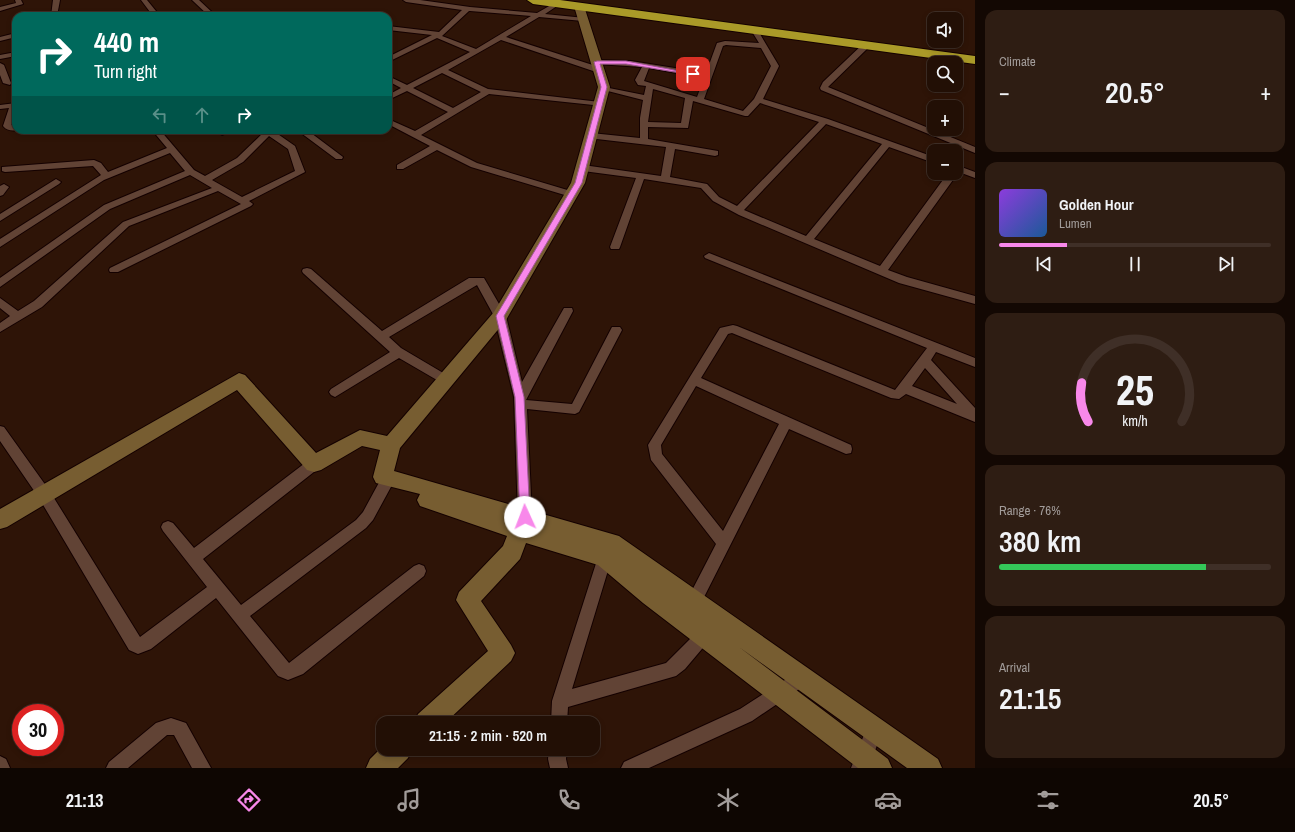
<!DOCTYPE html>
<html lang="en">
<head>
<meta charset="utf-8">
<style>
  :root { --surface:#220f05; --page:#2e1d13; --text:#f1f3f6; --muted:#a29c9a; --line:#3f2f27; --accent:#f888ea }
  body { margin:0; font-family:"Archivo Narrow",sans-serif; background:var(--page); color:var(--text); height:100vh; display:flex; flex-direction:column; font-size:15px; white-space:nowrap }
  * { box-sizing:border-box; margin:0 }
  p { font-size:13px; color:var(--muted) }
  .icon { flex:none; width:22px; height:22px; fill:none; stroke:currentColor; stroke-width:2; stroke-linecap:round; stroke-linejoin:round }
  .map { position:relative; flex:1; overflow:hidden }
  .details { display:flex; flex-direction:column; gap:10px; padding:10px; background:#130803; width:320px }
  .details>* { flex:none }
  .top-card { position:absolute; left:12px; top:12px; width:380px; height:122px; border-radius:12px; box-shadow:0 2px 6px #0003,0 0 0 1px var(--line); background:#00695c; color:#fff; overflow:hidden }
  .buttons { position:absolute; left:927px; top:12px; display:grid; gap:8px }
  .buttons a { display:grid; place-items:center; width:36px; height:36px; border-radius:8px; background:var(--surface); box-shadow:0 2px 6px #0003,0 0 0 1px var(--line); font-size:20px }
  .speed { position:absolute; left:12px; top:704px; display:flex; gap:8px; font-size:20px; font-weight:700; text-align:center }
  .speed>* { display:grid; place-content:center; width:52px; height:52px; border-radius:50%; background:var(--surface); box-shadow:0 2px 6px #0003,0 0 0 1px var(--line); line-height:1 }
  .speed .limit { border:6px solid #d22; background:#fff; color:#111 }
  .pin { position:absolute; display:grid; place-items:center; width:34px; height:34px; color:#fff; margin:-17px; border-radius:8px; box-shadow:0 2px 6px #0006 }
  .me { position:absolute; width:44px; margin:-22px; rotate:358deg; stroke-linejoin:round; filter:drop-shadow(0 0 3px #0008) }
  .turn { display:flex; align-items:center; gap:14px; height:84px; padding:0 16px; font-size:18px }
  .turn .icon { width:52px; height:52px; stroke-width:2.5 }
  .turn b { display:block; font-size:28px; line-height:34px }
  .lanes { display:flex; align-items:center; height:38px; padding:0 16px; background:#0003; justify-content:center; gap:20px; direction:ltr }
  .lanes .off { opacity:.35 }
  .big { font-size:30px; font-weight:600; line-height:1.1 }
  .details .widget { flex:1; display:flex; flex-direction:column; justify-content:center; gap:6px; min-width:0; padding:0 14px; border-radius:12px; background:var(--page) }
  .details .dial { align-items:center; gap:0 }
  .dial svg { height:104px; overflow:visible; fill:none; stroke:var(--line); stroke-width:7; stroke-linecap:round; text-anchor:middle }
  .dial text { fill:var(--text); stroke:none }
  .song { display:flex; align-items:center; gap:12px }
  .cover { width:48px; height:48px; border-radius:6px; background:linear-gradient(135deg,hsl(270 70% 55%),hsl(210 70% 35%)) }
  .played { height:4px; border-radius:2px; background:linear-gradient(90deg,var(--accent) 25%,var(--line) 25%) }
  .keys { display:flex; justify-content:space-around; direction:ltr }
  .heat { display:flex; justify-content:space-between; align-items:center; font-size:22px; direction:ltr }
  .charge { height:6px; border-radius:3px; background:linear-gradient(90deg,#34c759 76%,var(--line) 0) }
  .trip { position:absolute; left:376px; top:716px; width:224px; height:40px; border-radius:12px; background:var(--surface); box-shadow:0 2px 6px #0003,0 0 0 1px var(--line); font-weight:600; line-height:40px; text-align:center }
  .tab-bar { display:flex; height:64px; justify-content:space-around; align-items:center; background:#0e0602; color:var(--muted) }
  .tab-bar .icon { width:28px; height:28px }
  .tab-bar .current { color:var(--accent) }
  .tab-bar b { font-size:18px; color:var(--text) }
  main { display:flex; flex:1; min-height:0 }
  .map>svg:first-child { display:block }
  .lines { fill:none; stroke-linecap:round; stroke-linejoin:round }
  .street-casing { stroke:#140100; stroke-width:2 }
  .secondary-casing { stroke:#140100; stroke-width:2 }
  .highway-casing { stroke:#140100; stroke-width:2 }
  .street { fill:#614335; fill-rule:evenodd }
  .secondary { fill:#775d31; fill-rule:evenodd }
  .highway { fill:#aa9a28; fill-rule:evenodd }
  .route { fill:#f888ea; stroke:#a15898 }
</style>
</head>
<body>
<main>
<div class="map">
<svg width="975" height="768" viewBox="0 0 975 768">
  <rect width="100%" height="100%" fill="#2e1407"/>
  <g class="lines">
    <defs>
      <path id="street" d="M15,0H21L23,4L0,11V7L16,3Z
        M53,0H60L57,16H51Z
        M141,0H147L160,16H153Z
        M192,0H199L216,16H209Z
        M403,0H420L470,7L537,13L558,1L561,3L560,4L545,14L585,18L586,19L583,21L539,17L506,37L602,68V72H596L501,40L448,70L488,89L600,102L604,104L603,106L489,94L421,135L477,163L574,192V196H568L471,167L437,150L403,169H397V165L430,146L388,124V119L415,131L448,112L407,91L388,100V95L401,88L388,81V76L407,85L470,52L437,38L388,62V57L432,35L388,30V26L439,32L462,10L406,2ZM469,11H470L531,16L476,49L442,36ZM442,73L481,92L453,108L413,88Z
        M755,28L757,29L779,66L763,99L828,119L934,157V163L889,147L814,239L880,266L948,173H956V165L975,172V178L956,171L958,173L888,270L907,277L975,296V304L899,283L739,215L713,201L701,188L644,179L620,247L619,249H611L610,247L636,178L583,171L579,168L583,165L661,176L666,147L588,138L587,136L591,133L640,138V118L643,100L600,89L604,87L644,95L646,86L638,85L635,80L642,67L597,64L593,62L597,60L631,61L706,73L717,43L725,41L759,43L751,30ZM726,45L761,48L771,66L754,99L743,111L704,99L723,46ZM649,68L704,78L697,97L644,81ZM653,89L685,98L681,123L648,122ZM693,101L745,116H748L760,103L819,122L737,206L719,197L707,184L670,177L675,149L715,156L718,155V151L648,139V127L688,128ZM826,124L882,144L806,236L744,210Z
        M16,33V37L0,41V37Z
        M864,43L871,45L828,87L975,147V153L821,90L820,88L823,82Z
        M16,52V56L0,59V55Z
        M0,63L4,65L11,83L10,85L3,83L0,75Z
        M16,103V111L11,125H16V130H18C12,131 7,131 3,126L9,108L0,109V105Z
        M152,130H160L194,170L205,176L237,158L264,132L262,130H272L295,146L305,172L249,201L253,204L251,206L118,272H110L109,270L110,268L241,204L218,191L129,226L42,307L0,332V323L10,316L0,308V298L18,311L34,301L123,222L212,188L190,175L110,209L0,287V278L104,205L185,171L170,153L104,180L0,247V239L101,175L93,166L5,172L2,171V167L94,160L101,163L108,172L167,148ZM269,136L288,149L295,171L242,197L212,180L243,162Z
        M213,130H233L222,135Z
        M297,130H307L343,157L342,159H336Z
        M56,179L61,182L59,184L0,221V214Z
        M4,184L9,187L3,195L0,196V186Z
        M709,253L975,358V367L936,352L931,360L975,408V422L906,394L899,399L891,398L732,333L728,334L701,378L851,445L852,449L851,453L846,454L789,429L699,607L694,609L689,607L686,602L716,544L651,460L648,445L720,328L733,325L737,326L895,390L927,348L705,258L704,256ZM925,368L957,404L912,386ZM696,386L779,424L723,531L662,454L661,445Z
        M307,268L311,269L382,331L469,278H484L506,316L522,382L564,308H572L573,311L526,400L572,404L612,327H620L622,330L579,412L575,414L527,409L532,517L530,521L525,523L520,521L518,517L514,397L494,316L477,285L389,337L401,348L450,377L452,380L450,383H442L399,358L335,397L331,395L329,392L331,389L390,352L303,273L302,271L303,269Z
        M0,426L4,427L49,490L140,637L207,587L163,531L161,527L163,523L168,521L173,523L194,548L309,460L314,459L319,460L321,464L319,468L203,559L241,605L356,520L363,512L382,477L387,475L392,477L394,481L392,485L373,520L366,528L250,616L289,663L414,566L419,564L424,566L426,571L424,576L303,674L288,680L278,676L216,598L151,649L138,654L129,650L39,498L0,441Z
        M606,547L611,549L613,554L572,689L666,663L702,627L707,624L712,627L715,632L712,637L685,669L676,676L568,707L567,723H551L552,701L599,554L601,549Z
        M802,669L808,671L810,677L808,683L752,721L649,768H621L624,762L740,709Z
        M171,718L186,723L211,768H192L174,735H167L128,768H106L109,762L156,723Z
        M875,720L881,722L883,728L869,768H851L869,722Z
        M549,749H567L566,759L568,768H550L548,759Z
        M0,756L6,759L10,768H0Z"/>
      <path id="secondary" d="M579,3L584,6L610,87L585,183L506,320L400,448L394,471L619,536L938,759L942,768H907L739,647L888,759L892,768H858L643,603L598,565L526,543L520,559L481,601L511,645L515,653L511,661L445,723H414L418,714L488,651L456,600L459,592L503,546L507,536L420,506L417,500L420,494L376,483L373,477L380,450L362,446L321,470L314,472L307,470L237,390L7,527L0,529V509L239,373L245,375L316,453L360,430L387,436L494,312L571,183L598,87L574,6Z
        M383,746V749H412L408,758L398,768H366L370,759Z"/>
      <path id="highway" d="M527,0H560L975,56V64L533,4Z"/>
    </defs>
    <use href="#street" class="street-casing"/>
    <use href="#secondary" class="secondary-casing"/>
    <use href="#highway" class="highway-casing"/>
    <use href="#street" class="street"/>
    <use href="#secondary" class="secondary"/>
    <use href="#highway" class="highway"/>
  </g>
  <path class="route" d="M597,61H626L696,74L693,75L626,64H600L607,87L582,183L504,316L524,397L530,517L529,520L525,521L521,520L520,517L515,397L496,316L575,183L601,87L594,62Z"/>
</svg>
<div class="buttons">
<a><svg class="icon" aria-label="sound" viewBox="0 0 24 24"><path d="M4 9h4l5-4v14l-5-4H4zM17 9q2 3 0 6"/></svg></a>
<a><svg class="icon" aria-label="search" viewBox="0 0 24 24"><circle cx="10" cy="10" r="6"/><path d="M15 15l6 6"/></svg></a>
<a>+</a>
<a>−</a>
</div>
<div class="speed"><div class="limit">30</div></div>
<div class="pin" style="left:693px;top:74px;background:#d93025"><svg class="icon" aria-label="arrive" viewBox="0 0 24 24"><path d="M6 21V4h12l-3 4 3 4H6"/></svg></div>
<svg class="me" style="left:525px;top:517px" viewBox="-20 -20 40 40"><circle r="19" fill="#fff"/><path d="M0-13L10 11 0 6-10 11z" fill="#f888ea"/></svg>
<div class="trip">21:15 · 2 min · 520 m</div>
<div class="top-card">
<div class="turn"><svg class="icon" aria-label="right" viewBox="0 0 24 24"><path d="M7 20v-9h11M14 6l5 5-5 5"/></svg><div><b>440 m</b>Turn right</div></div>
<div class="lanes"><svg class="icon off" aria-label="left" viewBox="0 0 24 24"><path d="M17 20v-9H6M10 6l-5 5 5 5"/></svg><svg class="icon off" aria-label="ahead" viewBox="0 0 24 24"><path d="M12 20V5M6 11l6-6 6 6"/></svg><svg class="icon" aria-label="right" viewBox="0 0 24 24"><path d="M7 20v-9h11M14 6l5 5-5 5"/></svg></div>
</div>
</div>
<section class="details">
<div class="widget"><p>Climate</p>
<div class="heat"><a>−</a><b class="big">20.5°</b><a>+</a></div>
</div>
<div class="widget">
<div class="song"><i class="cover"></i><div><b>Golden Hour</b><p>Lumen</p></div></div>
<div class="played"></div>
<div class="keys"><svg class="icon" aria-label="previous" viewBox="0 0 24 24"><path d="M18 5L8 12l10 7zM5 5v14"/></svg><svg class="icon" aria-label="pause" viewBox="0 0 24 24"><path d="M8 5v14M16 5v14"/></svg><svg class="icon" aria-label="next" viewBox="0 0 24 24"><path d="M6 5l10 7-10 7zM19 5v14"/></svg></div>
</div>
<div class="widget dial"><svg viewBox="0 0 100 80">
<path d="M14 69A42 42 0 1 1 86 69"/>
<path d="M14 69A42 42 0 0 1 9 39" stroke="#f888ea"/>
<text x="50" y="56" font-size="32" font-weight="700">25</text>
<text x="50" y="72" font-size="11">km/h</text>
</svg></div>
<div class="widget"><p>Range · 76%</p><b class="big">380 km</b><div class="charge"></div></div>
<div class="widget"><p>Arrival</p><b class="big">21:15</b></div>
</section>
</main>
<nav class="tab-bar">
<b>21:13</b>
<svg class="icon current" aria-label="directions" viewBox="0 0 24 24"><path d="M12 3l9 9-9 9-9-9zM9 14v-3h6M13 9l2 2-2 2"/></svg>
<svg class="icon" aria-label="music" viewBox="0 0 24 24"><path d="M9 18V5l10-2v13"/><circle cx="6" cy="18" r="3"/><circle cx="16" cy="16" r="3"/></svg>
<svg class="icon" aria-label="phone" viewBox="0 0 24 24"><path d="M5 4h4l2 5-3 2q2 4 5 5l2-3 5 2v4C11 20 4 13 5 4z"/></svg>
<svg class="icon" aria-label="climate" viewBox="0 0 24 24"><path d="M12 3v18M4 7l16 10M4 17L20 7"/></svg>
<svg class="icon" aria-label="car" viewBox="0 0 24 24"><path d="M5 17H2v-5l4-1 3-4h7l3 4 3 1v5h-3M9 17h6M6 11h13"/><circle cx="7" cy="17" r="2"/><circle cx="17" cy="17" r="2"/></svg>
<svg class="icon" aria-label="filters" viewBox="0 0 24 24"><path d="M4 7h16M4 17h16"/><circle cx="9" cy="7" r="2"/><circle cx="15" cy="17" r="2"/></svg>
<b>20.5°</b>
</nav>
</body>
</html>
